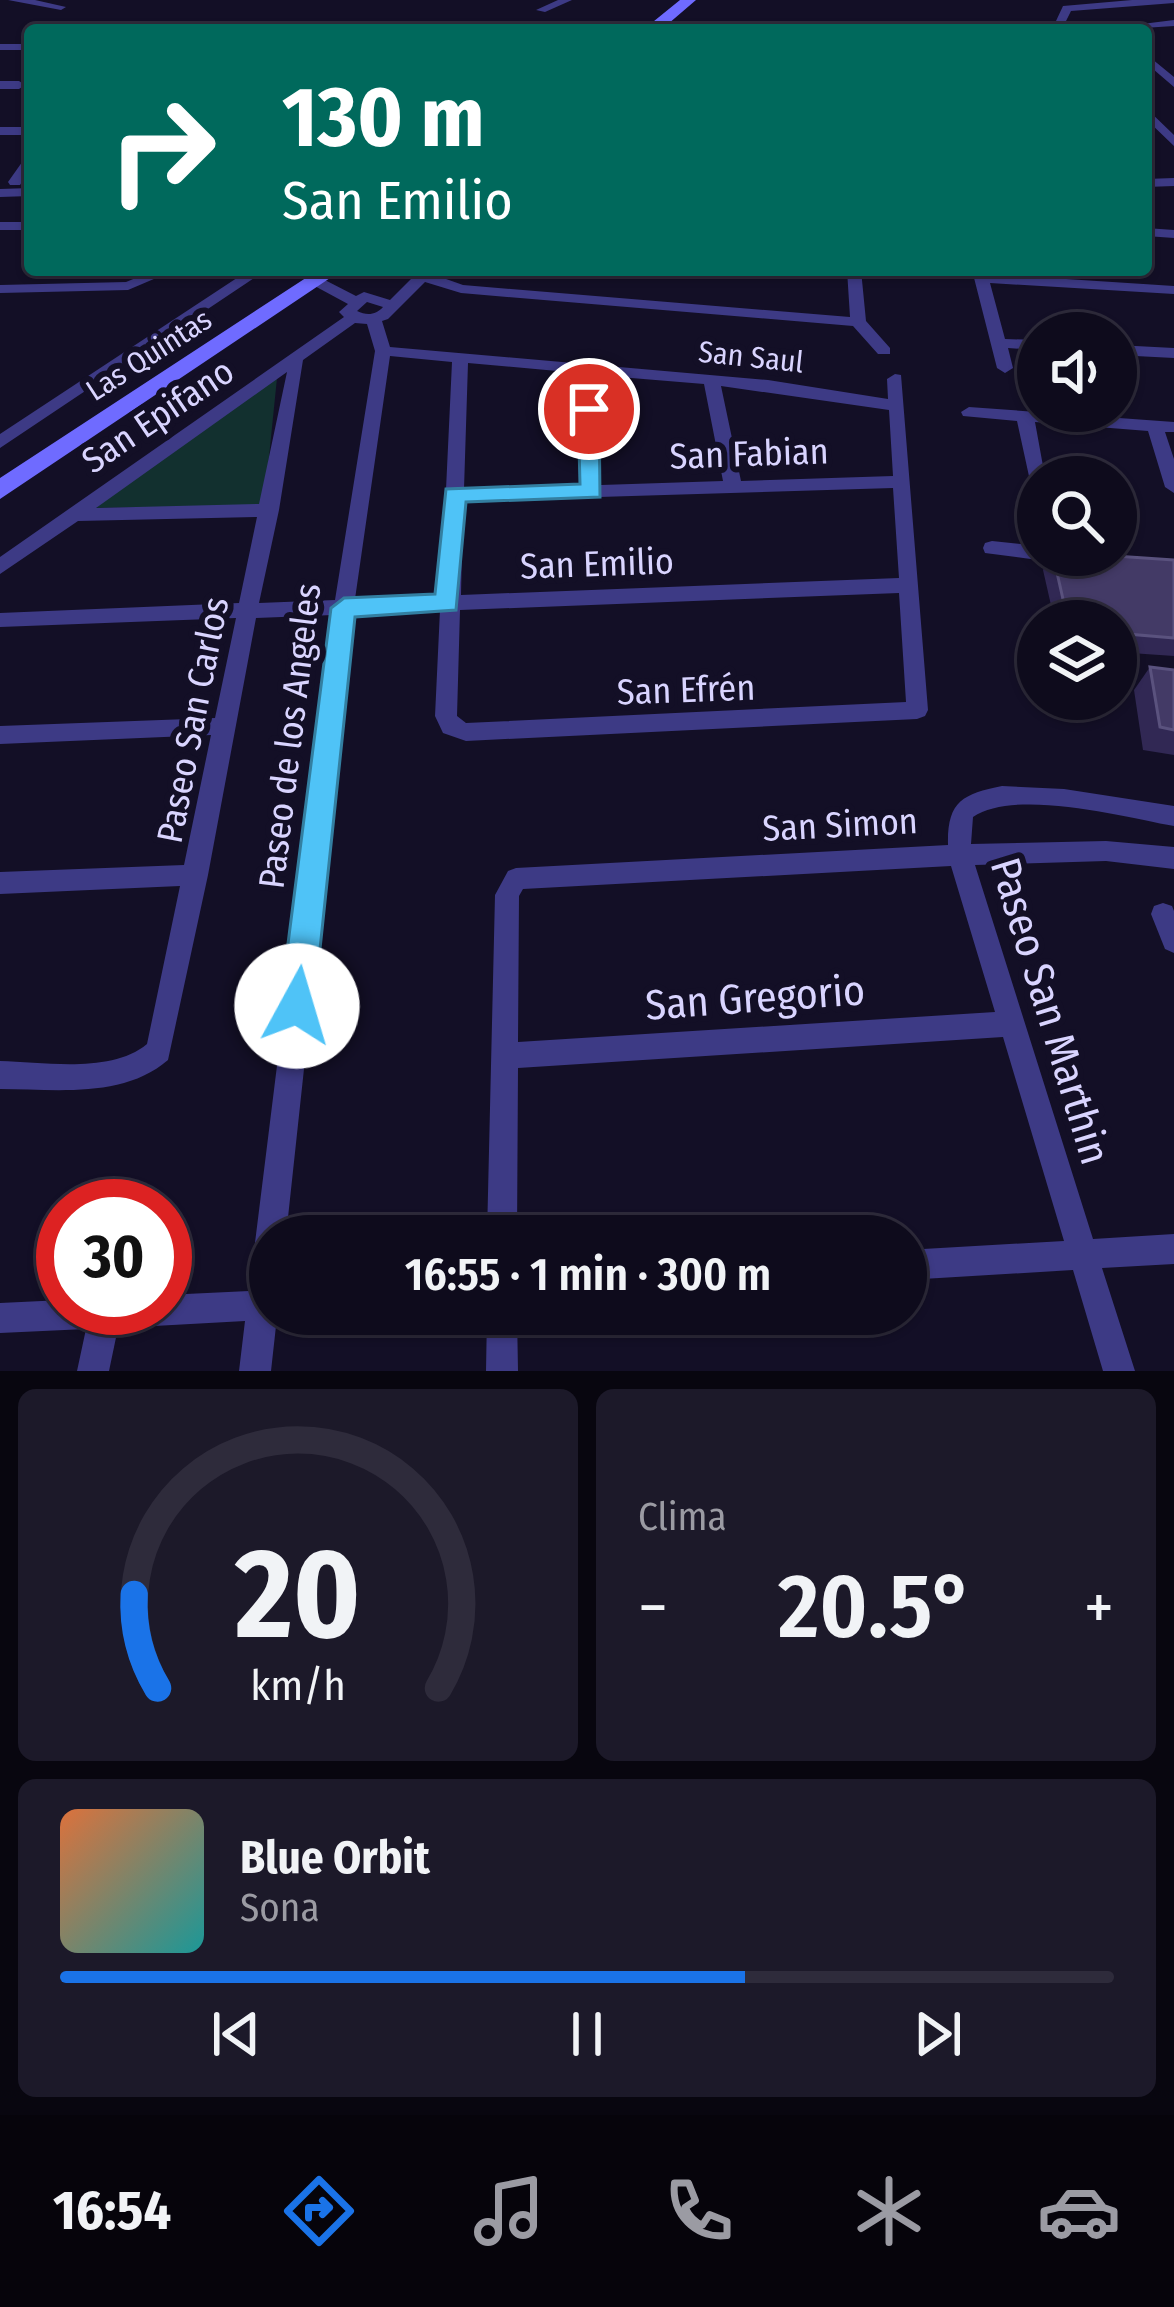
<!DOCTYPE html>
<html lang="es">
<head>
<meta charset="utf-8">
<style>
  :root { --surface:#0e0b1c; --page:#1c1929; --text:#f1f3f6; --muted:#9b9ba3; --line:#2e2b3b; --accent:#1a73e8 }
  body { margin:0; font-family:"Fira Sans Condensed",sans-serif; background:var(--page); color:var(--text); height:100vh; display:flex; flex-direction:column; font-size:45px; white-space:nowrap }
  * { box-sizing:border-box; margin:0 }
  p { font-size:39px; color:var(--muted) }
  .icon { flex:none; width:66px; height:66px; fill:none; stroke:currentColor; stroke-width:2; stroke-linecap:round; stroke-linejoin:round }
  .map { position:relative; height:1371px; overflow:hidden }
  .sheet { display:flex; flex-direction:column; gap:18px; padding:18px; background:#08060f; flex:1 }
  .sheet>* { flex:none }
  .hud { position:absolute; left:24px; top:24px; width:1128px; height:252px; border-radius:12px; box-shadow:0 3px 9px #0004,0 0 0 3px var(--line); background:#00695c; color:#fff; overflow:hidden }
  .fabs { position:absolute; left:1017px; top:312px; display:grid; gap:24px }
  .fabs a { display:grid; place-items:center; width:120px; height:120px; border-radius:50%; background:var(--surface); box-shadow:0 3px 9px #0004,0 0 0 3px var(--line); font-size:60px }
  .speed { position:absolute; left:36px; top:1179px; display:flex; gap:24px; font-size:60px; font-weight:700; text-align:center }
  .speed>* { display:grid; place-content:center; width:156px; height:156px; border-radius:50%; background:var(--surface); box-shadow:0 3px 9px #0004,0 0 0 3px var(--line); line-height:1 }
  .speed .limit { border:18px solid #d22; background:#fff; color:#111 }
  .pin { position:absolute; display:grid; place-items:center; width:102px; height:102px; color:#fff; margin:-51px; border:6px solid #fff; border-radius:50%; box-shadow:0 3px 12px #0007 }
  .me { position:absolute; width:132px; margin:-66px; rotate:6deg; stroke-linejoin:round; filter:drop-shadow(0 0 9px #0008) }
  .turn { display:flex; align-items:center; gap:42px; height:252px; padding:0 60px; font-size:54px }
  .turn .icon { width:156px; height:156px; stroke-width:2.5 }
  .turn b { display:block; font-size:84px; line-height:102px }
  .big { font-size:90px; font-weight:600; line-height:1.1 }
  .sheet .tile { flex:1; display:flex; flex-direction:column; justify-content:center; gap:18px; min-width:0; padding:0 42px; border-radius:18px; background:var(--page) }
  .sheet .dial { align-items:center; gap:0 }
  .dial svg { height:312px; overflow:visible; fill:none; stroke:var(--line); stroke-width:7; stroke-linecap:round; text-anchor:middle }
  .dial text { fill:var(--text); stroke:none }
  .song { display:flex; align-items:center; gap:36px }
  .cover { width:144px; height:144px; border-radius:18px; background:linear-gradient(135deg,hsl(20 70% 55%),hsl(180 70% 35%)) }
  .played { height:12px; border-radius:6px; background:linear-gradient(90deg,var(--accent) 65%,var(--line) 65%) }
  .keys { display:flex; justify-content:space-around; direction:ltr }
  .heat { display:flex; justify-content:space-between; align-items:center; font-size:66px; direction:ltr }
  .sheet .tiles { flex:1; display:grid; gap:18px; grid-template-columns:1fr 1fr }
  .tile:last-child { grid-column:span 2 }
  .trip { position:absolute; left:249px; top:1215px; width:678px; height:120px; border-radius:60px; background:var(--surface); box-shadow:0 3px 9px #0004,0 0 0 3px var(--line); font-weight:600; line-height:120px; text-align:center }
  .tab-bar { display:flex; height:192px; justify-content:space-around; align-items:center; background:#06040b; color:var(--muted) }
  .tab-bar .icon { width:84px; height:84px }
  .tab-bar .active { color:var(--accent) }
  .tab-bar b { font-size:54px; color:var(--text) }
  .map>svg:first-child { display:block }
  .green { fill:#12302f }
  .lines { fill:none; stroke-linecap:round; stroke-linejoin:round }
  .street { fill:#3d3a85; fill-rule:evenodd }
  .secondary { fill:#6f6bff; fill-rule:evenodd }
  .wall { fill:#312854 }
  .building { fill:#433a66; stroke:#5a527e; stroke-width:3 }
  .route { fill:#4fc3f7; stroke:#337fa1; stroke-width:3 }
  .labels { text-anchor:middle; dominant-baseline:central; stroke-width:12; stroke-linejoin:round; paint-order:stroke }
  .far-street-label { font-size:30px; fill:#d9d4ff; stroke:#130f26 }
  .street-label { font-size:36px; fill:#d9d4ff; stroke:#130f26 }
  .near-street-label { font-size:42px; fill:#d9d4ff; stroke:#130f26 }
</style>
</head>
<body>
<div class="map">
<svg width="1174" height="1371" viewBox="0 0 1174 1371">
  <rect width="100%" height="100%" fill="#130f26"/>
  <path class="green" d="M277,378L264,506L86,508Z"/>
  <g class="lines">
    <path class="street" d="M8,0H35L66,7L61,10Z
      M558,0H572L545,12L536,10Z
      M1132,0H1174V3L1071,11L1066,21L1070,30H1060L1056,21L1063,6Z
      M1174,20V26L1113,30L1118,27Z
      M0,44H30V50H0Z
      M1146,54L1174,77V87L1146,63Z
      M0,81H19L25,85L19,89H0Z
      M1146,108L1174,135V146L1146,119Z
      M0,127H30V135H0Z
      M30,157V170L20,185H10L8,182L25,158Z
      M1174,178V186L1146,187V179Z
      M30,188V196L0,197V189Z
      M0,222H30V230H0Z
      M1146,228L1174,230V238L1146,236Z
      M155,270H175L128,290L0,293V285L126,282Z
      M249,270H266L0,448V434Z
      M404,270H435L432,274L463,285L850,317L847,270H861L866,321L890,348V354H878L853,326L461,293L425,282L388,319L382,321L390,347L768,380L888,399L887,379L895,374L901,375L928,710L925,716L917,719L466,741L443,733L435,716L440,610L353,614L286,1236H270V1314H282L277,1317L271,1371H239L245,1321L118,1328L109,1371H77L86,1329L0,1333V1303L63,1300V1308H165V1295L249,1291L333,615L256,618L208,875L168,1060C123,1099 55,1089 0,1089V1061C44,1062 111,1074 147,1044L180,886L0,894V872L184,865L211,735L0,744V726L215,718L236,618L0,627V613L239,603L257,517L78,521L0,574V557L344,317L339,312L348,304L311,284V278H321L356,296L364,292L390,300L412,278L405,275ZM367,302L383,307C376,315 367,316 357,311ZM355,323L367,324L375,351L335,600L259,603L279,510L303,360ZM390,356L452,362L441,596L355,599ZM468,363L579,373L583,485L464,489ZM287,372L259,504L96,508ZM595,375L704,384L723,481L601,485ZM721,386L889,410L893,476L741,481ZM893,488L899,578L461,595L463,501ZM899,593L906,702L466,723L457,716L460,610Z
      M972,270H986L987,274L1174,286V294L990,283L1005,339L1038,340V350L1008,348L1013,368L1005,373L997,368Z
      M1116,345L1174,348V358L1116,355Z
      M969,407L1174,422V432H1165L1174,459V493L1165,487L1148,431L1035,422L1045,477H1038V492L1032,490L1017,421L963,416L961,412Z
      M992,541L1038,546V555H1046L1038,560L985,553L983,548L985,543Z
      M1002,786L1064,789L1174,806V826C1124,817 1016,788 973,817L971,844L1106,841L1174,847V869L1106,861L975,865L1093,1239L1174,1234V1264L1102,1268L1135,1371H1103L1073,1270L906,1280V1250L1064,1241L1003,1037L518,1068L517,1236H487L495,895L508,871L516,868L948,845C947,802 962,794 1002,786ZM951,866L995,1012L518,1042L519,896L523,889Z
      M1163,903L1172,906L1174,911V953L1165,949L1151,914L1154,906Z
      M487,1314H517L518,1371H486Z"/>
    <path class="secondary" d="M680,0H696L661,30H643Z
      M318,270H342L0,499V478Z"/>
  </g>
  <path class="wall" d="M1051,555H1100L1174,560V656L1116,652V621H1050L1053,614L1043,570Z
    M1150,667L1174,670V755L1143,750L1134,690Z"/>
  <path class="building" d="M1053,555H1100L1174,560V638L1116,633V621H1060L1057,607L1065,608Z
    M1150,667L1174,670V730L1160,727Z"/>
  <path class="route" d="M589,402L599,409L600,497L466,502L456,610L355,617L314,1006L309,1018L297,1023L285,1018L280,1006L331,608L344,598L435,594L446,489L580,484L578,409Z"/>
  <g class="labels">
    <g class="far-street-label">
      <text transform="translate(149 355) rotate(-33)">Las Quintas</text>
      <text transform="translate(751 357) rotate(6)">San Saul</text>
    </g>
    <g class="street-label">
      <text transform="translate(158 416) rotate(-34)">San Epifano</text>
      <text transform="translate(749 454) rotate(-2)">San Fabian</text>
      <text transform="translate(597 564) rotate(-2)">San Emilio</text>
      <text transform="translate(686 690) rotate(-2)">San Efrén</text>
      <text transform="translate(193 720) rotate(-79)">Paseo San Carlos</text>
      <text transform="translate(290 736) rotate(-83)">Paseo de los Angeles</text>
      <text transform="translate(840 825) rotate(-3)">San Simon</text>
    </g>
    <g class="near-street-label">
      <text transform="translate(755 998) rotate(-4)">San Gregorio</text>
      <text transform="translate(1050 1011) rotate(73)">Paseo San Marthin</text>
    </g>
  </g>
</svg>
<div class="fabs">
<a><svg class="icon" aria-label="sound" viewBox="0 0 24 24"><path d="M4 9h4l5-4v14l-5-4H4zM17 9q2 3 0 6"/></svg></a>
<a><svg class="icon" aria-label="search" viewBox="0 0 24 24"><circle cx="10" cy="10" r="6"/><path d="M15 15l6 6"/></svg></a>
<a><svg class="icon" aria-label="layers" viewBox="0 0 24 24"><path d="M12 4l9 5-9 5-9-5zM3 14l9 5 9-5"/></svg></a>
</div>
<div class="speed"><div class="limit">30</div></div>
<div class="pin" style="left:589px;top:409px;background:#d93025"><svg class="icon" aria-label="arrive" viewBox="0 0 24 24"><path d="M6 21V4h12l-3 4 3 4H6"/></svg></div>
<svg class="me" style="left:297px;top:1006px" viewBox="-20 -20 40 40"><circle r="19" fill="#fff"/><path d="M0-13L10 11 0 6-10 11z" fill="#4fc3f7"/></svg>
<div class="trip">16:55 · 1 min · 300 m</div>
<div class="hud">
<div class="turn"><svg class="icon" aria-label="right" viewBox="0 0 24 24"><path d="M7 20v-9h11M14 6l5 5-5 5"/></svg><div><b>130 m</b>San Emilio</div></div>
</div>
</div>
<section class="sheet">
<div class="tiles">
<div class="tile dial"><svg viewBox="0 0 100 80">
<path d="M14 69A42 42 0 1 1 86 69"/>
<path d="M14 69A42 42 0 0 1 8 45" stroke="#1a73e8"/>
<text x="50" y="56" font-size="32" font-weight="700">20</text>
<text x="50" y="72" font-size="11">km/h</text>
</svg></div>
<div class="tile"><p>Clima</p>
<div class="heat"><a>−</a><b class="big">20.5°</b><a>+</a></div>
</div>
<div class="tile">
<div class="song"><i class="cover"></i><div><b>Blue Orbit</b><p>Sona</p></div></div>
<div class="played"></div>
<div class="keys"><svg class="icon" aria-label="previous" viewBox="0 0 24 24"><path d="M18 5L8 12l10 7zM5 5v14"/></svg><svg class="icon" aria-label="pause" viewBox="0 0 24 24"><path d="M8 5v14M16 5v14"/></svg><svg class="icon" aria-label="next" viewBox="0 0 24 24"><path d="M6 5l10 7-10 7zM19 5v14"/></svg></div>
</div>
</div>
</section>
<nav class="tab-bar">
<b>16:54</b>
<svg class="icon active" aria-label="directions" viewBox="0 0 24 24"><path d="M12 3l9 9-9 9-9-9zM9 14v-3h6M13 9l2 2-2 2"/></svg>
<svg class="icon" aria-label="music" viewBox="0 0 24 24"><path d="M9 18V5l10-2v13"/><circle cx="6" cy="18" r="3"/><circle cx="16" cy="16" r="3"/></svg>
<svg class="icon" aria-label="phone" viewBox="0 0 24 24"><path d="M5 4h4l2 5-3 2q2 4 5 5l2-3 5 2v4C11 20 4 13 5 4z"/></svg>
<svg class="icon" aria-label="climate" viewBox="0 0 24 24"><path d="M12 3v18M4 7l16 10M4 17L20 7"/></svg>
<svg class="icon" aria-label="car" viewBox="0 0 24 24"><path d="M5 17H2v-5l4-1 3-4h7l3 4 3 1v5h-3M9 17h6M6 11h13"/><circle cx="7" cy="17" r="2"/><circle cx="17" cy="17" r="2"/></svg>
</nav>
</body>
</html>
